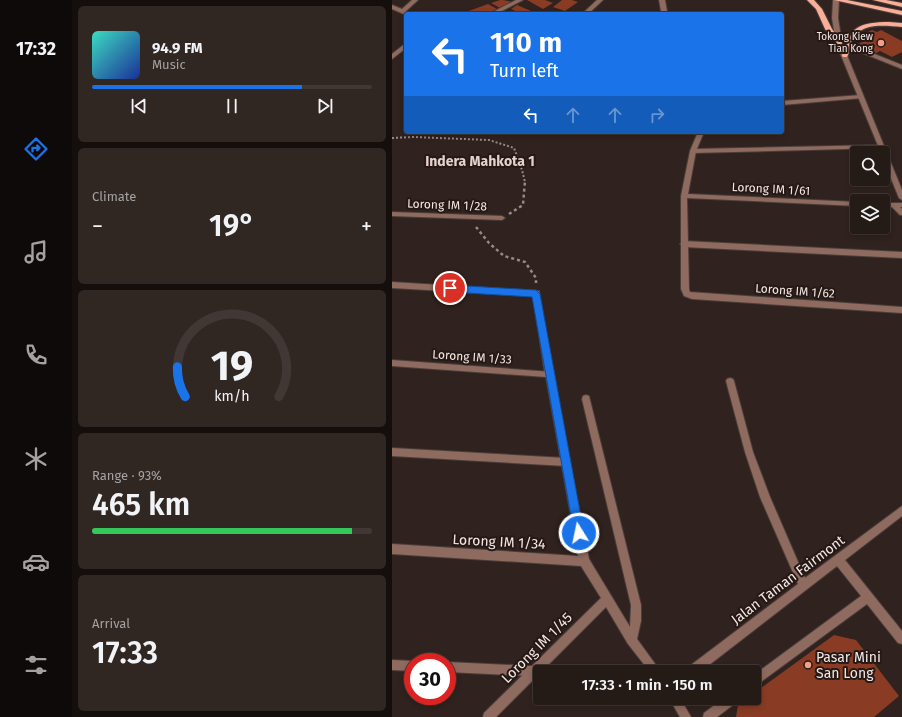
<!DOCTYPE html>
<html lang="en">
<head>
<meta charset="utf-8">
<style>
  :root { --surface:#241a16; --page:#302723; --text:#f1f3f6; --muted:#a3a1a1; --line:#413835; --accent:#1a73e8 }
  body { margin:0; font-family:"Fira Sans",sans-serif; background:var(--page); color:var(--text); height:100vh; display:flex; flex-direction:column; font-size:15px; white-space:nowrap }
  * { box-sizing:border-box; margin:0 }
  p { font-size:13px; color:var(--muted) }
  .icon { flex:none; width:22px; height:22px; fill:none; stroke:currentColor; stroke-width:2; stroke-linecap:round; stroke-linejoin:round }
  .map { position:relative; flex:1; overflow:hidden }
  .sheet { display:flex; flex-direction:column; gap:6px; padding:6px; background:#140e0c; width:320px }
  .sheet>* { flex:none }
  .hud { position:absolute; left:12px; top:12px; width:380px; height:122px; border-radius:4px; box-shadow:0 2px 6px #0003,0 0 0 1px var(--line); background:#1a73e8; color:#fff; overflow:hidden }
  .tools { position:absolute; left:458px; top:146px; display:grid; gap:8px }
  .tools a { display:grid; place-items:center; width:40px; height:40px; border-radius:4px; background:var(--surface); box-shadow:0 2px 6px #0003,0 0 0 1px var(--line); font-size:20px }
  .speed { position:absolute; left:12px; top:653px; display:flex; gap:8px; font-size:20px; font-weight:700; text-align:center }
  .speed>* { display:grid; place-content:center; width:52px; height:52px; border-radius:50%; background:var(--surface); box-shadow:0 2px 6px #0003,0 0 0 1px var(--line); line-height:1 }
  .speed .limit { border:6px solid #d22; background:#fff; color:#111 }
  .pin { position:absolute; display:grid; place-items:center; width:34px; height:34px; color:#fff; margin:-17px; border:2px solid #fff; border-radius:50%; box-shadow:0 1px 4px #0007 }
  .me { position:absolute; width:44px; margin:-22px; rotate:350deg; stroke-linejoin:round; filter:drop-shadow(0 0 3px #0008) }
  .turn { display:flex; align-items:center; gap:14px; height:84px; padding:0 20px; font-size:18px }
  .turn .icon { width:52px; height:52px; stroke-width:2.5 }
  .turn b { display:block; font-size:28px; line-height:34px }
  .lanes { display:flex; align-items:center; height:38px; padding:0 20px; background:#0003; justify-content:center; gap:20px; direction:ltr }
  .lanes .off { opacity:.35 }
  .big { font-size:30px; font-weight:600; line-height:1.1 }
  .sheet .tile { flex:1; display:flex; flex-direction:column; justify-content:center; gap:6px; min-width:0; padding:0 14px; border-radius:6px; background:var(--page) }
  .sheet .dial { align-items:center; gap:0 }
  .dial svg { height:104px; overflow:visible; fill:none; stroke:var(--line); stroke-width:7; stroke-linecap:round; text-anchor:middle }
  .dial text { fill:var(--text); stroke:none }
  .song { display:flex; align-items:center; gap:12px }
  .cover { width:48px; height:48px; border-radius:6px; background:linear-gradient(135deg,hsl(170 70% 55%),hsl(230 70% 35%)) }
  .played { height:4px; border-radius:2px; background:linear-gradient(90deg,var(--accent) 75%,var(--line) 75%) }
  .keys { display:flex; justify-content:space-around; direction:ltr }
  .heat { display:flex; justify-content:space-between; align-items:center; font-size:22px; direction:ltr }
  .charge { height:6px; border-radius:3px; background:linear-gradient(90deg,#34c759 93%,var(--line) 0) }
  .trip { position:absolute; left:141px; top:665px; width:228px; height:40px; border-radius:4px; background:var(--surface); box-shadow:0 2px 6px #0003,0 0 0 1px var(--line); font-weight:600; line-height:40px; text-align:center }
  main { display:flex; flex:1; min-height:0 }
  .dock { display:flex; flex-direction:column; width:72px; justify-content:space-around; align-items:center; background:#0e0a09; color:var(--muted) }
  .dock .icon { width:28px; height:28px }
  .dock .on { color:var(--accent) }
  .dock b { font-size:18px; color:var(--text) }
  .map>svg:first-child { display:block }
  .building { fill:#893b23 }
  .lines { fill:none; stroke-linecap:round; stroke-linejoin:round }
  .service-casing { stroke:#4b3e3a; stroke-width:2 }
  .minor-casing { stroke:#4b3e3a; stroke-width:2 }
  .tertiary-casing { stroke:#4b3e3a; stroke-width:2 }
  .primary-casing { stroke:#4b3e3a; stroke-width:2 }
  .path-far1 { stroke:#968a87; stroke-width:2; stroke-dasharray:2 2; stroke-linecap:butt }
  .path { stroke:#968a87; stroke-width:2.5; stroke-dasharray:3 3; stroke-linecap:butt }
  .service { fill:#8f6a5f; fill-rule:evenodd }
  .minor { fill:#8f6a5f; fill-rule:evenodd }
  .tertiary { fill:#8f6a5f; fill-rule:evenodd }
  .primary { fill:#faae97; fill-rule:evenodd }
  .route { fill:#1a73e8; stroke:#114b97 }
  .poi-dot { fill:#f39f85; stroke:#261814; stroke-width:1.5 }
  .labels { text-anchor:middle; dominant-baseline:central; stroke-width:4; stroke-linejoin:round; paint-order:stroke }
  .far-poi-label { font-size:10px; fill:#f1e7e4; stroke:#261814; text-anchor:end }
  .street-label { font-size:12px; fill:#f1e7e4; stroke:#261814 }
  .quarter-label { font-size:14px; font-weight:bold; fill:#e5d2cc; stroke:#261814 }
  .near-street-label { font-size:14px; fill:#f1e7e4; stroke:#261814 }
  .near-poi-label { font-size:14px; fill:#f1e7e4; stroke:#261814; text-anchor:start }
</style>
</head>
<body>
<main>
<nav class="dock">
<b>17:32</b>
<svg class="icon on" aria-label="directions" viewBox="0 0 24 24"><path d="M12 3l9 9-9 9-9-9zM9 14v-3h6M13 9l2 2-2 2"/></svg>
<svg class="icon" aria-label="music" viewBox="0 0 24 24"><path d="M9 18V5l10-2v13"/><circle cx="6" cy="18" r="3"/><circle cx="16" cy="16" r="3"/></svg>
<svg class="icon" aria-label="phone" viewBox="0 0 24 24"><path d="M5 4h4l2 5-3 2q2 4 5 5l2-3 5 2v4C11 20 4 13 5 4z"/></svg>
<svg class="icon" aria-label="climate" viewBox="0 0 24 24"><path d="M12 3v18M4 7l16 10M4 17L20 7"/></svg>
<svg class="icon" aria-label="car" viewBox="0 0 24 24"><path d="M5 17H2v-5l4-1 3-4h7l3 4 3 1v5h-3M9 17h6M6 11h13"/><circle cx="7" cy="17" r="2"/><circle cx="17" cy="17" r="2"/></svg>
<svg class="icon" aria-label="filters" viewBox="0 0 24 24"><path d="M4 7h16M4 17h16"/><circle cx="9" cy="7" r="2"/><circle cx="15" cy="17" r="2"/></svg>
</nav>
<section class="sheet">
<div class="tile">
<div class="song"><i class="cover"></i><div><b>94.9 FM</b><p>Music</p></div></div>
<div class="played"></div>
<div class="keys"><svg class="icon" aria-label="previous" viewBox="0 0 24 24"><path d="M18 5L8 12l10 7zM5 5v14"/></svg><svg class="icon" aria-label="pause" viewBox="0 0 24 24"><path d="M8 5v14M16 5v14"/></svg><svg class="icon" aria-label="next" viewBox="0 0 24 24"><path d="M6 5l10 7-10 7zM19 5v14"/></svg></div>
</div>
<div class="tile"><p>Climate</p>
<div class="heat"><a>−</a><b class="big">19°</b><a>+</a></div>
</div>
<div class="tile dial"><svg viewBox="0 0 100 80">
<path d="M14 69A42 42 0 1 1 86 69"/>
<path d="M14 69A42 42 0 0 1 8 46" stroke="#1a73e8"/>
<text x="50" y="56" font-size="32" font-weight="700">19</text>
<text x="50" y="72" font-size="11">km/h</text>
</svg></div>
<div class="tile"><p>Range · 93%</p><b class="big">465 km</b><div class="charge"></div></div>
<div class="tile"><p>Arrival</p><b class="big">17:33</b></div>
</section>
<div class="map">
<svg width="510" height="717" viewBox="0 0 510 717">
  <rect width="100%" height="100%" fill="#30221e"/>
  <path class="building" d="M108,0H111L120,2L108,8L99,3Z
    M135,0H153L161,3L151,9Z
    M170,0H180L186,2L173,11L161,7Z
    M96,4L105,9L94,14H76L74,12Z
    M125,5L139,11L130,14L119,9Z
    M480,30L485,32L489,30L510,41V52L500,57L488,51L484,53L467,44L470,42L464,38Z
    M442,635L464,640L507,696L482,717H344L346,705L355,698H362V693Z"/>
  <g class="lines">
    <defs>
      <path id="service" d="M267,0H273L275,11L273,14H267L269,11Z
        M455,43L510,65V69L453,46L452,45Z
        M489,145L492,147L491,148L301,153L298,151L301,149Z
        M292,241L510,252V258L292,247L288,244Z
        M0,282L147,291L161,374L160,376H154L153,374L141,296L0,288Z
        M0,448L174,458L177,459L178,462L177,465L174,466L0,456Z
        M0,660L21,661L24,662H21V671L0,670Z
        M54,662H55L141,666L145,667L146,671L145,675L141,676L55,672Z"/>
      <path id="minor" d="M20,0H26L14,11L20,14L14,15L0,9V5L10,9Z
        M124,0H131L104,14H97Z
        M205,0H211L196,14H190Z
        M14,43V48L0,59V54Z
        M469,95L471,96V98L390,105V101Z
        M306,132H312L304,151L296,194L465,202V206L295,198L297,289L298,292L510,307V313L300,299L292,296L289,289V196L298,151Z
        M491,203H510V207H508L510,209V215H508L500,207H491Z
        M0,212L110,216L113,218L110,220L0,216Z
        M0,360L160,372L197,559L238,627L239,605L190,399L191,396L194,395L197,396L249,605V621L245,639L269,672H258L236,644L214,607L104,717H91L92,713L209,598L189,566L0,554V544L186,556L154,377L0,366Z
        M338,378L341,379L342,381L361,452L378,497L413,578L510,506V516L453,560L510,631V644L506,643L475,604L362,687V675L469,596L445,566L308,672H294L295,668L406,584L368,497L353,452L334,381L335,379Z
        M277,698H288L299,717H288Z
        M332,698H346L345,702L325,717H311L312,713Z"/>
      <path id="tertiary" d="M441,0H447L446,18L450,43L510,190V200L507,198L491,159V153H489L444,43L440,18Z"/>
      <path id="primary" d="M415,0H422L430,9L440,29L450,43L449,44H445L433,29L424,9Z
        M442,0H455L510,11V15Z
        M481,0H494L510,3V7Z
        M497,22L510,23V27C494,26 470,22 461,39C458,45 458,52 455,57H451L450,56C455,27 469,22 497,22Z"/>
    </defs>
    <use href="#service" class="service-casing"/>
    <use href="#minor" class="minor-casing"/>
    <use href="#tertiary" class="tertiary-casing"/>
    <use href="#primary" class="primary-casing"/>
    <path class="path-far1" d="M0,138L21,137L97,140L122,148L130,170L133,182"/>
    <path class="path" d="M117,214L131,205L133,181
      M84,227L97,243L112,256L133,262L144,278V283"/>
    <use href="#service" class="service"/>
    <use href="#minor" class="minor"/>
    <use href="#tertiary" class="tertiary"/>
    <use href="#primary" class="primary"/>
  </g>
  <path class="route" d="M58,285L144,290L148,294L192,533L191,536L187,538L183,536L182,533L140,297L58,292L53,288Z"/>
  <g class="poi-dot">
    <circle cx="489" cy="43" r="4"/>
    <circle cx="416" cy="665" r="4"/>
  </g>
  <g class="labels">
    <g class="far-poi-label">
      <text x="481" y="37">Tokong Kiew<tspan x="481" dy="12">Tian Kong</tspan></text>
    </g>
    <g class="street-label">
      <text transform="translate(379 189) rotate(3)">Lorong IM 1/61</text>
      <text transform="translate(55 205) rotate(2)">Lorong IM 1/28</text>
      <text transform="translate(403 291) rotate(4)">Lorong IM 1/62</text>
      <text transform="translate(80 357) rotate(4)">Lorong IM 1/33</text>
    </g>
    <g class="quarter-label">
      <text x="88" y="161">Indera Mahkota 1</text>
    </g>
    <g class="near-street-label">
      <text transform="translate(107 542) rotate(3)">Lorong IM 1/34</text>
      <text transform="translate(396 580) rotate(-37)">Jalan Taman Fairmont</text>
      <text transform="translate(145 648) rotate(-45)">Lorong IM 1/45</text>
    </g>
    <g class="near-poi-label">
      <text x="424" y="657">Pasar Mini<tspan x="424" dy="16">San Long</tspan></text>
    </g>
  </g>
</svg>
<div class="tools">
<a><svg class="icon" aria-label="search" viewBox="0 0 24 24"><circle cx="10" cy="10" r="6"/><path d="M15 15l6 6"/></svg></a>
<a><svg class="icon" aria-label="layers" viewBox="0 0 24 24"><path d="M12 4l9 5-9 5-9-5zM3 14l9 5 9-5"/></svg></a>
</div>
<div class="speed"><div class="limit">30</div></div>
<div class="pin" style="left:58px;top:288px;background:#d93025"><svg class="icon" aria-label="arrive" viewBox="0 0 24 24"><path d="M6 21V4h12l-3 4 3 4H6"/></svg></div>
<svg class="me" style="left:187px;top:533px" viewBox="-20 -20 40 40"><circle r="17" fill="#1a73e8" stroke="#fff" stroke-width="3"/><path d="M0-11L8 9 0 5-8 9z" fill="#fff"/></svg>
<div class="trip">17:33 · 1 min · 150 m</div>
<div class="hud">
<div class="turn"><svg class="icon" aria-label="left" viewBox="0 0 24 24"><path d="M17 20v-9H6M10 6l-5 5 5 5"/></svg><div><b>110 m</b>Turn left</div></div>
<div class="lanes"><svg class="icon" aria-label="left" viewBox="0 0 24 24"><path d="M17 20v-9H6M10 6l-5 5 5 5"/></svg><svg class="icon off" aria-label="ahead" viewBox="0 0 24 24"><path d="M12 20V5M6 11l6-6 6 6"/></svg><svg class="icon off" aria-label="ahead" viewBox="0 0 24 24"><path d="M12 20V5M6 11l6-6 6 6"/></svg><svg class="icon off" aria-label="right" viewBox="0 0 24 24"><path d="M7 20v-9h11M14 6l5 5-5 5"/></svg></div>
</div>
</div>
</main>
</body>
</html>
